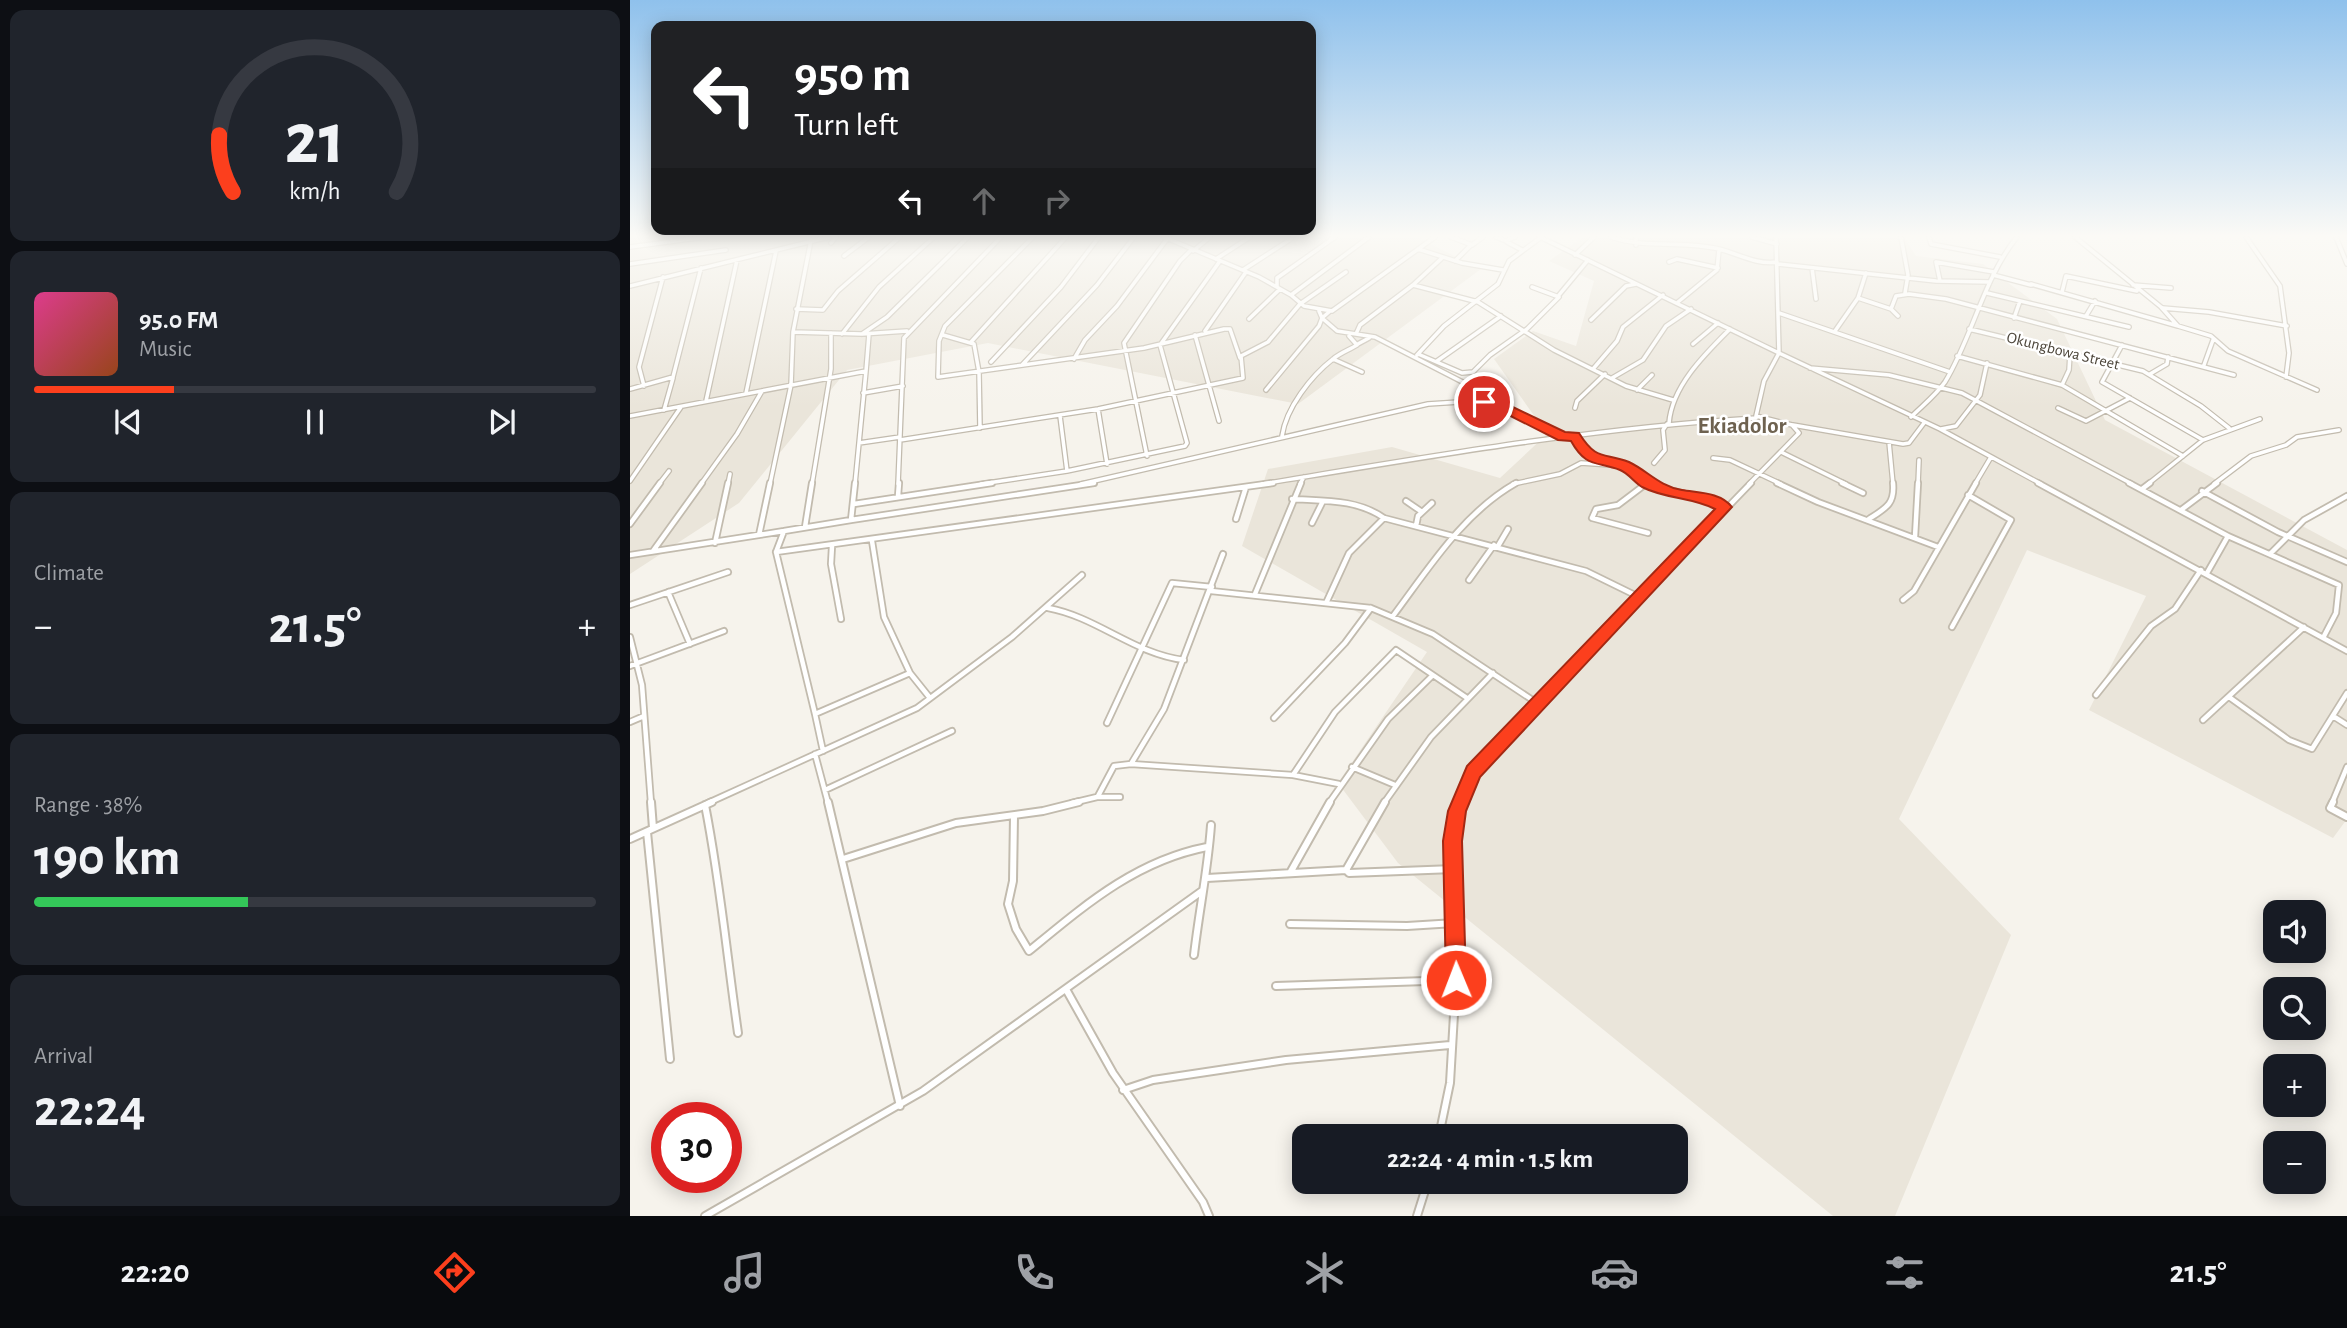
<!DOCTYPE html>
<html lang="en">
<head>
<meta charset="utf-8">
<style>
  :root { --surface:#171b24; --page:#20242c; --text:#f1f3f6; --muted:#9ea1a6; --line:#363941; --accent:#fc3f1d }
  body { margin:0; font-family:"Alegreya Sans",sans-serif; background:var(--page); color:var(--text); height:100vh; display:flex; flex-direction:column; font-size:26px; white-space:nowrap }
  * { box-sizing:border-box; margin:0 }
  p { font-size:23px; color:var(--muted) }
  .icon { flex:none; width:38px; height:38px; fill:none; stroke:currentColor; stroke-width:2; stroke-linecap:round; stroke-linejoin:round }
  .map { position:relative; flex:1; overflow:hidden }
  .drawer { display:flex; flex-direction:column; gap:10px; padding:10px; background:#0d0f14; width:630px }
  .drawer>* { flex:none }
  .top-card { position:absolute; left:21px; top:21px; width:665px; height:214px; border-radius:14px; box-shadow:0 4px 18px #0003; background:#202124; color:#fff; overflow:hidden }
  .buttons { position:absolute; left:1633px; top:900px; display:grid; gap:14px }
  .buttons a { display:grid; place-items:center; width:63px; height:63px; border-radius:14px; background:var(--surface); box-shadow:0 4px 18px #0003; font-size:35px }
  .speed { position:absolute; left:21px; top:1102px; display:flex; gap:14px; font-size:35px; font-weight:700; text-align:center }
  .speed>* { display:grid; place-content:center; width:91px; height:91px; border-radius:50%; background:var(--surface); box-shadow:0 4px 18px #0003; line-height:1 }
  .speed .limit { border:10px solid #d22; background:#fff; color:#111 }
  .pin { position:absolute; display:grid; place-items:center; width:60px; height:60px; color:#fff; margin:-30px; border:4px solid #fff; border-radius:50%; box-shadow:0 2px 7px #0007 }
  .me { position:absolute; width:77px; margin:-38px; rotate:359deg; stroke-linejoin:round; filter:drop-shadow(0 0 5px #0008) }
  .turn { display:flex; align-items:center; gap:24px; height:147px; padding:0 28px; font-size:32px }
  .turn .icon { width:91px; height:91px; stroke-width:2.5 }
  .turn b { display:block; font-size:49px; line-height:60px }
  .lanes { display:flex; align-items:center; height:66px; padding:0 28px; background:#0003; justify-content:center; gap:35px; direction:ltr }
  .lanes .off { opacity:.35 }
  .big { font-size:52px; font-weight:700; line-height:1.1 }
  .drawer .widget { flex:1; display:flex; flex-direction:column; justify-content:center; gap:10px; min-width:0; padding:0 24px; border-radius:14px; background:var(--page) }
  .drawer .dial { align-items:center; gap:0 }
  .dial svg { height:182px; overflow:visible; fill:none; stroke:var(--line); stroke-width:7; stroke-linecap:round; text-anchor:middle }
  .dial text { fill:var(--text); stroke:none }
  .song { display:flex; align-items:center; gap:21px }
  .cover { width:84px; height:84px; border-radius:10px; background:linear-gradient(135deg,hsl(330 70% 55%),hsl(20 70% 35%)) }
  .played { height:7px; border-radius:4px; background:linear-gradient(90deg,var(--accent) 25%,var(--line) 25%) }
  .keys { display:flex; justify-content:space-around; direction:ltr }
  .heat { display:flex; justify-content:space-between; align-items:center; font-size:38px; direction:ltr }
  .charge { height:10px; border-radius:5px; background:linear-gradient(90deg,#34c759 38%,var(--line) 0) }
  .trip { position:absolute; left:662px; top:1124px; width:396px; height:70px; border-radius:14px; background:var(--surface); box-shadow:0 4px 18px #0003; font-weight:700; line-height:70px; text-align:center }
  .tabs { display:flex; height:112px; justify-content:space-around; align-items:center; background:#090b0e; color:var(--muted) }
  .tabs .icon { width:49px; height:49px }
  .tabs .on { color:var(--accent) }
  .tabs b { font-size:32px; color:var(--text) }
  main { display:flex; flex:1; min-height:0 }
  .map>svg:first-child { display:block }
  .residential { fill:#eae5da }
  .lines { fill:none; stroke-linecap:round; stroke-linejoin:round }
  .minor-far2-casing { stroke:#c2bbae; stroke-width:6 }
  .minor-far1-casing { stroke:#c2bbae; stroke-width:8 }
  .minor-casing { stroke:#c2bbae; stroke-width:10 }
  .minor-far2 { stroke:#fff; stroke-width:3.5 }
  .minor-far1 { stroke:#fff; stroke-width:4.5 }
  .minor { stroke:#fff; stroke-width:6 }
  .route { fill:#fc3f1d; stroke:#a42913; stroke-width:2 }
  .labels { text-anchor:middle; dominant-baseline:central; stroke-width:5; stroke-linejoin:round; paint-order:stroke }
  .far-street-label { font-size:16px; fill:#4b4439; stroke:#fff }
  .quarter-label { font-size:23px; font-weight:bold; fill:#6e6250; stroke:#fff }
</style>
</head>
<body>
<main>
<section class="drawer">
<div class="widget dial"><svg viewBox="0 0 100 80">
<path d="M14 69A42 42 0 1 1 86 69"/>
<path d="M14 69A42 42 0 0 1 8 44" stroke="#fc3f1d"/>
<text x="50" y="56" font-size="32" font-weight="700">21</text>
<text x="50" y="72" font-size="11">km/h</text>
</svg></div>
<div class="widget">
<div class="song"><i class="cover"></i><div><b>95.0 FM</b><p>Music</p></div></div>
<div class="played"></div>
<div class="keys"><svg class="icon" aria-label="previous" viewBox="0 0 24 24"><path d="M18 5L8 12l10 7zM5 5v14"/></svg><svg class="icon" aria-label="pause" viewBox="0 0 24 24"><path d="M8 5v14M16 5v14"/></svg><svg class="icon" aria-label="next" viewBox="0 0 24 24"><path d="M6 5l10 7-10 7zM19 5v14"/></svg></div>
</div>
<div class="widget"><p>Climate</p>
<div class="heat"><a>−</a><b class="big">21.5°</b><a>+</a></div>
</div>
<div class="widget"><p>Range · 38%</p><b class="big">190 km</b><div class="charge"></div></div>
<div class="widget"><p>Arrival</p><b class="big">22:24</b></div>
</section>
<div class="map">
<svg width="1717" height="1216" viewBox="0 0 1717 1216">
  <rect width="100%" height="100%" fill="#f6f3ec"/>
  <path class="residential" d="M0,237H786L851,269L668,404L358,343L217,370L109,503L0,574Z
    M953,237H1274L1286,256L1353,264L1427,319L1475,420L1717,550V819L1703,838L1459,710L1516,596L1397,550L1269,819L1381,935L1265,1216H1203L768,863L708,783L797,652L612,546L638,469L762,447L870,478L917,434L864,359L903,331L946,346L964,281L919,261Z"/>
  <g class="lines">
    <defs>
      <path id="minor-far2" d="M534,237L629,277L661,295L739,237
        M821,237L842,245L853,237
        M866,237L876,241L885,237
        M910,237L1149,353L1134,381L1126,416L1162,425L1169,433L1119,484
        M981,237C1017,249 1053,240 1089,249C1109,254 1126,265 1147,262
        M1006,237V245
        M1122,237L1147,244
        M1146,237L1149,353L1310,429L1411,484
        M1271,237L1278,275L1275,293
        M1299,237L1301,244L1370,257
        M1445,237L1531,307L1548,326L1581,336L1598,351L1687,390
        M1616,237L1650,286L1659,353L1656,377
        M1706,237L1717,264
        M877,242L892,250
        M201,243L206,237
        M0,247L75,237
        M788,249L832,263L873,270
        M563,251L580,237
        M945,255L964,237
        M214,256L239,237
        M586,259L620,237
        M825,261L841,245
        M1039,262L1047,259L1088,268
        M0,264L96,250
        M1148,264L1306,281L1360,282
        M1182,268L1186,299
        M613,270L664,237
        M1363,275L1401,285
        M1310,281L1306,262L1364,272
        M1401,284L1548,326
        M783,285L848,302L924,350L996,386L1043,400
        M1503,285L1541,288
        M0,286L199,237
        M647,287V278L705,237
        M1432,292L1436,276L1507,291
        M1357,293L1499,327
        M661,295L674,306L702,311L805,237
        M929,295L958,260
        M1228,298L1236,273
        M1048,302L1087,270L1089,250
        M1533,308L1579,312L1657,326
        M166,309L193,310L208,291L270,237
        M1261,309L1266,296L1279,294L1316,299L1604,375
        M1149,313L1320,372
        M1456,316L1465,301
        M1384,318L1390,301
        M619,319L650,289
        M961,320L996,286L1006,284
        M1339,329L1513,371L1571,406L1599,428
        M575,331L616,272
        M1205,331L1228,298L1261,309L1268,316
        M163,332L232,334L277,331
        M212,334L249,287L304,237
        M232,334L257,317L338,237
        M726,334L730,325L783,285L812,258
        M313,335L344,344L349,372L350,428
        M565,335L589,421
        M341,342L436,237
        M1063,344L1088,323
        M726,345L739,338
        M1492,345L1472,382L1573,440
        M788,354L832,373L843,372L860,355L897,329L929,297L902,287
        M787,355L814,326L868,284L879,261L910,238
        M1327,356L1432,385L1439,370L1440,354
        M444,359L455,340L487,306L537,239
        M703,359L732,372
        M807,361L871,316
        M361,362L431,287L469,237
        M392,365L467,285L504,237
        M1574,365L1583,340
        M1180,368L1259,375L1332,393L1502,484
        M963,369L987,341L993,327L1033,295
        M1520,374L1537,364L1538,357
        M308,377L514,348L594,329H600L610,358
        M308,377L309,341L315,326L403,237
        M982,378L1013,360L1036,326L1061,309
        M1432,385L1553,456
        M14,386L9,367L33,277
        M0,389L43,377L71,268
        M636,390L689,326L692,318L689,311
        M1007,390L1022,375
        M116,393L146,251
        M233,393L273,386
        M860,400L932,436
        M76,401L107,260
        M945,408L947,401L975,374
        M1428,408L1456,421L1500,398
        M468,409L477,464
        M34,410L43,378
        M0,416L236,371L239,334
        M1281,417C1292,406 1306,395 1315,382C1343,336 1353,279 1387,237
        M1039,423C1042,386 1075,354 1100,329
        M1163,425L1273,444L1279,443L1294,423
        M1311,429L1326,426L1350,395L1357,363
        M652,436C656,408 681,376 703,359C710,353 719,350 727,345L719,336
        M945,437L946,443L970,462
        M270,440L468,409L613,378L611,356L638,342L670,304L716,272
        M1259,442L1263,484
        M229,443L270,437
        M1153,453L1216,484
        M517,456L494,343L550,261L561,250
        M1083,458L1100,460L1151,484
        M1024,463L1035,450L1033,430L1037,424
        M437,471L555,446L557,443L530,345L590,261
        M0,481L51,407
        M29,484L39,471
        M71,484L107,434L132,391
        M98,484L100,474
        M140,484L161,385L163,332L181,240
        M182,484L201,369V333
        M225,484L236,371
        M268,484L274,338L371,237
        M351,484L437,471L430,416
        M451,484L798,404L860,400L852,392L745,337L707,331L692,318L699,312
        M632,484C796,457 960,428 1126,418
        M670,484L674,477
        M883,484L930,474L951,463L995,466L1021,484
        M1288,484L1289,460
        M1345,484L1361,457
        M1518,484L1573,440L1630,419
        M1584,484L1621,456L1656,445L1667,437L1709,430"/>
      <path id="minor-far1" d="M1016,483C1043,493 1070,495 1095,507
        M1017,483L988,505L966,509L962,518L1018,533
        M1147,483L1188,502L1308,547
        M1212,483L1233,493
        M1408,483L1717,651
        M1499,483L1598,536L1709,585L1706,613L1693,638
        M1512,489L1520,483
        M1572,491L1648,532L1717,562
        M268,496L269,483
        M662,499C694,501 727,499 754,518L956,571L1007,596
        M776,501L792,512
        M224,504L362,483
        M1551,510L1587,483
        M606,519L616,487
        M1239,519C1256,508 1265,504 1263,483
        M221,520L464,483
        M682,523L693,501
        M0,524L30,483
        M786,526L788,516L802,503
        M175,527L182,483
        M154,531L221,520L225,483
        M129,535L140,483
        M1285,537L1288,483
        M85,543L98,483
        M202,546L201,564L211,619
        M868,546L878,529
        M23,551L72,483
        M146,552L185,714
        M1640,554L1674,520L1717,496
        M0,555L154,531L146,552L643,483
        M1577,573L1598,536
        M839,580L864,545
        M581,591L741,608L803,634L907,703
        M38,592L60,644
        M625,594L671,483
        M1273,600L1284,591L1346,483
        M697,601L719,553L754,518
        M0,605L98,572
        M418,608C467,617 504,654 554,660
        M763,616C799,568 833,513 886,483
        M1322,627L1381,520L1338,495
        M0,637L12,685L21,803
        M0,666L94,631
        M280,673L300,698
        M1466,695L1521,626L1545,609L1571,570
        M1599,697L1659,740L1682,749L1717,693
        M1703,716L1717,725
        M644,718L715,643L741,608
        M1573,720L1674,627
        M0,722L14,716
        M477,723L542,583L582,587
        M193,751L185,714L280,673L254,617L242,541
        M185,754L198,803
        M501,764L534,709L593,554
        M722,767L765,785
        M663,775L705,712L766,650L837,698
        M195,790L322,731
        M468,796L484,766L501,764L663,775L709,784
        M78,803L287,708L382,637L452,575
        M442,803L467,797H490
        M699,803L758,719L802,676
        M754,803L801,737L863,673
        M831,803L834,790L856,755L984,625L1007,596L1031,576L1121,483
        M1702,803L1717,767"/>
      <path id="minor" d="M21,802L23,828
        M198,802L270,1106
        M755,802L716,870L719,873L824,869
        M1703,802L1700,808L1717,817
        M75,805C90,880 97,957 108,1033
        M384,816L383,881L378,904L386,929L399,951C454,906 505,861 577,847
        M17,832L40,1059
        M0,839L82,802
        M213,859L326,823L413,811L449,802
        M660,873L700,802
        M577,878L716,870
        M660,924L777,926L825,923
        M564,955C569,911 578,869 581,825
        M646,986L826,980
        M437,991L483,1073L573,1202L579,1216
        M493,1090L523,1080L656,1060L820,1045
        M809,1136L820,1083L826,980L822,841L831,802
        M75,1216L293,1091L572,891
        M787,1216L798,1181"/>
    </defs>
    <use href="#minor-far2" class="minor-far2-casing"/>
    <use href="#minor-far1" class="minor-far1-casing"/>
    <use href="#minor" class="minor-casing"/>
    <use href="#minor-far2" class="minor-far2"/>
    <use href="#minor-far1" class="minor-far1"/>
    <use href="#minor" class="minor"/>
  </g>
  <linearGradient id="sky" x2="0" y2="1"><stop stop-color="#8fc1ec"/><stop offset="0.58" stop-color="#fbfaf6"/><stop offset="1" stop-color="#fbfaf6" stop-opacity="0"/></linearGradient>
  <rect width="1717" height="407" fill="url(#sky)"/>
  <path class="route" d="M860,396L935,432L949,433C967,462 974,452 999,462C1018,471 1029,486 1052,490C1069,493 1090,492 1102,507L850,777L836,811L832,841L836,980L833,987L826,990L819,987L816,980L813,841L818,811L837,766L1085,509C1062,497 1035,499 1012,487C1004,482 998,473 990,470C966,461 956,468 941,441L928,440L859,405H850V399Z"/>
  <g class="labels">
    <g class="far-street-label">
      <text transform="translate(1433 351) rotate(14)">Okungbowa Street</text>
    </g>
    <g class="quarter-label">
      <text x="1112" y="426">Ekiadolor</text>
    </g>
  </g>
</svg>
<div class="buttons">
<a><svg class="icon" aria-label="sound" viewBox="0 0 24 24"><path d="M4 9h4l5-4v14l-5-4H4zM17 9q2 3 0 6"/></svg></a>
<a><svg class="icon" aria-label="search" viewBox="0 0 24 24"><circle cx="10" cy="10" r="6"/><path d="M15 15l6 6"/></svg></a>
<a>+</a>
<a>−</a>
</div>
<div class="speed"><div class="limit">30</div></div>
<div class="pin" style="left:854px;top:402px;background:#d93025"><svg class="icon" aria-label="arrive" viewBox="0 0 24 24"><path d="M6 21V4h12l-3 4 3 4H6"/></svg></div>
<svg class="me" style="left:826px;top:980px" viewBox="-20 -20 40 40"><circle r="17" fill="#fc3f1d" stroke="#fff" stroke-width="3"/><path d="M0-11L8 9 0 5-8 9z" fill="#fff"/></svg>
<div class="trip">22:24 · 4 min · 1.5 km</div>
<div class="top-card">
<div class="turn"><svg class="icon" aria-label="left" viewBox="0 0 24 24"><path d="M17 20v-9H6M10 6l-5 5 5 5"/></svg><div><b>950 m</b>Turn left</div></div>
<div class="lanes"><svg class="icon" aria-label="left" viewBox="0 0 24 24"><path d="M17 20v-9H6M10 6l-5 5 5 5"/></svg><svg class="icon off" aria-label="ahead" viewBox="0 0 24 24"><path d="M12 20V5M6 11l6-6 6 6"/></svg><svg class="icon off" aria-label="right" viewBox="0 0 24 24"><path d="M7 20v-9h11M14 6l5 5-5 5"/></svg></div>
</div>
</div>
</main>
<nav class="tabs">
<b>22:20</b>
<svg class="icon on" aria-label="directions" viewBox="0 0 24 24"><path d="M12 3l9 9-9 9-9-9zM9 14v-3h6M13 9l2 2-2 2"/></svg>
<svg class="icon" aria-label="music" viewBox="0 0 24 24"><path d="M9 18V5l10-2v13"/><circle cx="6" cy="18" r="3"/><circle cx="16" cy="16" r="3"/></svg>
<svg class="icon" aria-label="phone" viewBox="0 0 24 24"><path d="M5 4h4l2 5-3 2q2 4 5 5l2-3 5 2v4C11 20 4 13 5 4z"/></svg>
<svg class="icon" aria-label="climate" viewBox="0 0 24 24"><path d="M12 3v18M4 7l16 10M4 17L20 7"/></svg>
<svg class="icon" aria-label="car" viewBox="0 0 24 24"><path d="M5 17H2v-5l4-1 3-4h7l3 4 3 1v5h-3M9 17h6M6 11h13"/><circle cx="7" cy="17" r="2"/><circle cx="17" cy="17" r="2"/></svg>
<svg class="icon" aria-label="filters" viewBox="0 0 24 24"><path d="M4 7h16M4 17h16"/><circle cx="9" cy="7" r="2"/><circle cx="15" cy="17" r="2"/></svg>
<b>21.5°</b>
</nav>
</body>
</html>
